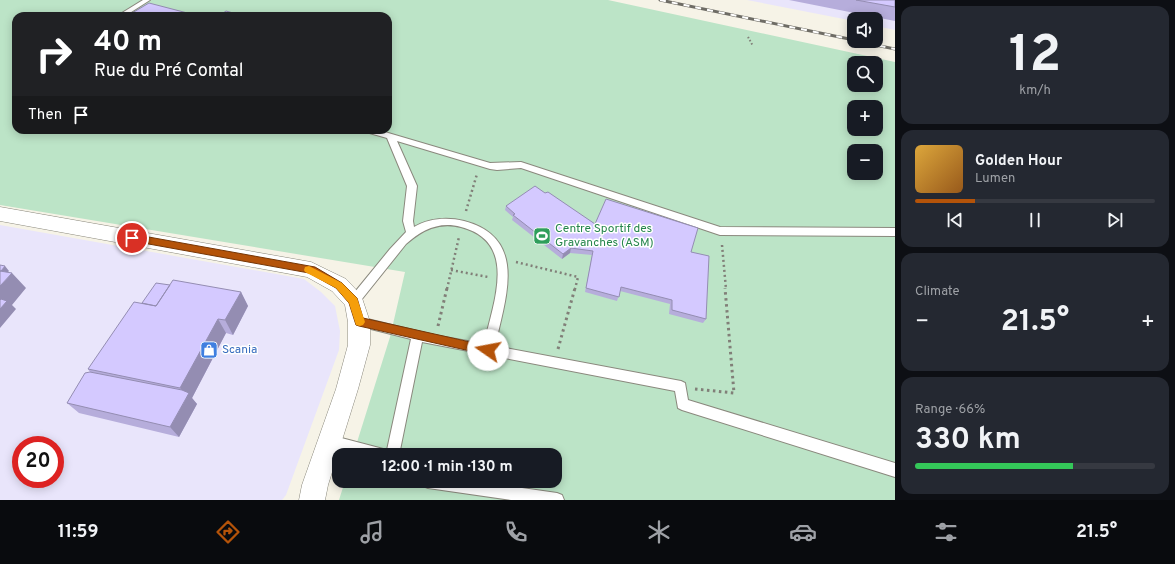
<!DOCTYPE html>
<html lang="en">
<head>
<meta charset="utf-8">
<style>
  :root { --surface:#171b24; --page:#242831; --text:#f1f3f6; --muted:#9ea1a6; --line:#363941; --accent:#b45309 }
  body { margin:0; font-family:Overpass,sans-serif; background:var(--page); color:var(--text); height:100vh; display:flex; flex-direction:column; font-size:15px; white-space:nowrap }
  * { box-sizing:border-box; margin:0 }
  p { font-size:13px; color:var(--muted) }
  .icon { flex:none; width:22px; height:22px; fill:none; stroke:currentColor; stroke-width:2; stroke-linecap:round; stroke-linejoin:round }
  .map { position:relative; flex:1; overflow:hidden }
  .panel { display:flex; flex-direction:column; gap:6px; padding:6px; background:#0d0f14; width:280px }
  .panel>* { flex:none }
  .top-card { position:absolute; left:12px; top:12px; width:380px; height:122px; border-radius:12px; box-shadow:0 2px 10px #0003; background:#202124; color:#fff; overflow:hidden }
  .tools { position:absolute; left:847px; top:12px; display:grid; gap:8px }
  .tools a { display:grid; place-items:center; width:36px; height:36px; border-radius:8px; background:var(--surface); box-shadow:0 2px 10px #0003; font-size:20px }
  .speed { position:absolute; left:12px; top:436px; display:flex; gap:8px; font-size:20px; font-weight:700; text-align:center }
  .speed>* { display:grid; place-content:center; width:52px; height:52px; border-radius:50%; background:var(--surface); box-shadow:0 2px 10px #0003; line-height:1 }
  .speed .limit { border:6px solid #d22; background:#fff; color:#111 }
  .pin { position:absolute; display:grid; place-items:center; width:34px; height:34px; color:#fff; margin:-17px; border:2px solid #fff; border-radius:50%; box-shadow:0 1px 4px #0007 }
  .me { position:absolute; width:44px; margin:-22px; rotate:282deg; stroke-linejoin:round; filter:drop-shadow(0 0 3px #0008) }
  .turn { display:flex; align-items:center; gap:14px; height:84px; padding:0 16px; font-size:18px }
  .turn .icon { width:52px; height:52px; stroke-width:2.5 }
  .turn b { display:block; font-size:28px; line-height:34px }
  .then { display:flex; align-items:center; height:38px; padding:0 16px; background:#0003; gap:8px; font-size:15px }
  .big { font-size:30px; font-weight:700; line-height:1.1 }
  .panel .card { flex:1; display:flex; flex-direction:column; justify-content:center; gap:6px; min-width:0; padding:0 14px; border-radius:12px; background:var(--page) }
  .panel .dial { align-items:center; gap:0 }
  .dial b { font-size:52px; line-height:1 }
  .song { display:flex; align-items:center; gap:12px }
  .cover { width:48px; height:48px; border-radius:6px; background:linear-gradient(135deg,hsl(40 70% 55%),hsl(30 70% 35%)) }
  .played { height:4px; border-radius:2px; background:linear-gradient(90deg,var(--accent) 25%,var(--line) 25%) }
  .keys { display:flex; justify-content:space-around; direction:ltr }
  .heat { display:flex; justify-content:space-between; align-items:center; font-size:22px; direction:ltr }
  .charge { height:6px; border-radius:3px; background:linear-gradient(90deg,#34c759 66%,var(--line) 0) }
  .trip { position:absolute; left:332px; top:448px; width:230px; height:40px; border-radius:12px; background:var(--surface); box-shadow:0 2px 10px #0003; font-weight:700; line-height:40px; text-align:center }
  .tab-bar { display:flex; height:64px; justify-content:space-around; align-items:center; background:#090b0e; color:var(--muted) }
  .tab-bar .icon { width:28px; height:28px }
  .tab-bar .selected { color:var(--accent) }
  .tab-bar b { font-size:18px; color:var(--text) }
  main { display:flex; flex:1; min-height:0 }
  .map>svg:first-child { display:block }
  .industrial { fill:#e9e5fb; fill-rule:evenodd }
  .green { fill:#bce4c7; fill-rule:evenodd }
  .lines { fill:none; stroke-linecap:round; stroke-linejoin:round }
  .service-casing { stroke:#8a887d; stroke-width:2 }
  .minor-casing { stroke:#8a887d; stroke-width:1 }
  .path-far2 { stroke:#817f78; stroke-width:2; stroke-dasharray:1.5 2; stroke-linecap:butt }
  .path-far1 { stroke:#817f78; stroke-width:2.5; stroke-dasharray:2 3; stroke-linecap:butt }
  .path { stroke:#817f78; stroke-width:3; stroke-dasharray:2.5 3.5; stroke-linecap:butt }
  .service { fill:#fff; fill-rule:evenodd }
  .minor { fill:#fff; fill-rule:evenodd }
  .rail-casing { stroke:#6e6c65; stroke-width:3 }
  .rail { stroke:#fff; stroke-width:2; stroke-dasharray:6; stroke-linecap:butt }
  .wall { fill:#b6addb }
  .shaded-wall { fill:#948db2 }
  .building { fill:#d4c9ff; stroke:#948db2 }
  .route { fill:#b45309; stroke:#753606 }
  .slow { fill:#f59e0b }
  .labels { text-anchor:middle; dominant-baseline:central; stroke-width:3; stroke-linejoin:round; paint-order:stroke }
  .leisure-label { font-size:12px; fill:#27864d; stroke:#fff; text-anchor:start }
  .shop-label { font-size:12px; fill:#366cbe; stroke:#fff; text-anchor:start }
</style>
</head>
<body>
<main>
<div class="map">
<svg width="895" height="500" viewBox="0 0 895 500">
  <rect width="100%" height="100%" fill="#f6f3e7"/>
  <path class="industrial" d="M747,0H895V30L876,26V19H854V21Z
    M0,225L304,279L321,292L335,306L340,331L339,350L286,495L282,500H0ZM21,445H55V479H21Z"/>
  <path class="green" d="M0,0H608L895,62V500H339L345,481H555V455H353L390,337L405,272L0,205ZM16,16H388V130H16ZM854,63H876V85H854ZM854,107H876V129H854ZM854,151H876V173H854Z"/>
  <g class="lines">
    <defs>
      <path id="service" d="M143,0H150L125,16H117Z
        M365,130H378L490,163L521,162L720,227L895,228V236L720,235L521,168L497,170L490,169L397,141L417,186L413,221L414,227C429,218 448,217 464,221C529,238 505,299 495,346L681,381L685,383L688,400L895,463V477L682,410L678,408L675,391L422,342L399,455H358L325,445L324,441L325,437L330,435L387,450L411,339L355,325L353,322L355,319L359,317L434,335L484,344C493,303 519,242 461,227C439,221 422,230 406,244L358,304L354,305L350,304L349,301L350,298L390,249L406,232L403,221L407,186L387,138L366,132Z
        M421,481H474L557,493L562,495L564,500H511L428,488L423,486Z"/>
      <path id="minor" d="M0,207L311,262L346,279L361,295L370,322V345L358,389L328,485L325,500H299L302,485L336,389L348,345V322L345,305L332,291L307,277L0,221Z"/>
    </defs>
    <use href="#service" class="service-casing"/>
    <use href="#minor" class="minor-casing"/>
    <path class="path-far2" d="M748,37L753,46"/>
    <path class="path-far1" d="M466,211L477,174
      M722,245L726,289
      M516,262L578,277L575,289
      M451,270L488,277
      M447,289L459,237"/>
    <path class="path" d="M438,326L447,288
      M558,349L575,288
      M695,389L734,393L725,288"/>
    <use href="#service" class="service"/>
    <use href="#minor" class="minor"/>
    <defs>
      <path id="rail" d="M660,0L854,40
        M856,41L895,49"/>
    </defs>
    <use href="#rail" class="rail-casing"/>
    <use href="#rail" class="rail"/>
  </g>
  <path class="wall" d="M789,0H895V21Z
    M545,193L595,224L691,252L706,319L703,323L669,314L670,304L620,291L617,301L585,292L592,255L570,253L562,259L512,220L513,217L505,210L506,206Z
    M170,285L241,292L248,306L233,335L226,333L192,398L197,404L179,437L79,413L67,403L90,372L88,369L142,303Z"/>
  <path class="shaded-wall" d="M571,248L570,253L562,259L563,254Z
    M5,266L9,271L0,281V272Z
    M12,273L26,288L12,305L16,309L0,328V286Z
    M241,292L248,306L233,335L225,320Z
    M218,319L226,333L192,398L197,404L179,437L170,427L187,397L180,388Z"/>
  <path class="building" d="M856,0H895V7Z
    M149,3L199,16H127Z
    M226,11L244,16H219Z
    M535,186L545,193L548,192L595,224L606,199L698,228L691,252L709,256L706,319L672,310V300L621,287L619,297L586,288L593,251L571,248L563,254L513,215L515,214L506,206Z
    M0,265L5,266L1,271H0Z
    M0,271L12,273L0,286Z
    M173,280L241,292L225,320L218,319L180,388L88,369L134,302L156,306Z
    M156,283L170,285L156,306L142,303Z
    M1,299L7,301L0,309V300Z
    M90,372L182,390L189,393L170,427L67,403L85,373Z"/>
  <path class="route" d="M132,234L315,267L342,283L357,298L363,318L488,346L492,347L493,350L492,354L488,355L359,326L356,325L349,303L336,288L309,273L132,241L128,238Z"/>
  <path class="slow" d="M309,266L342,283L357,298L365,322L363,325L360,326L356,325L349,303L336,288L305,272L304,270L305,267Z"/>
  <defs>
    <symbol id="stadium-square" viewBox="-11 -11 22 22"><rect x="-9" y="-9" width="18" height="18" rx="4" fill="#2e9e5b" stroke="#fff"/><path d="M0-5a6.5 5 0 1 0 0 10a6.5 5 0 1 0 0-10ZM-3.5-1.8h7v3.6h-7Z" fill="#fff"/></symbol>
    <symbol id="shop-square" viewBox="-11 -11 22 22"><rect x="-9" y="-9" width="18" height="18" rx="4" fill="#3f7fe0" stroke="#fff"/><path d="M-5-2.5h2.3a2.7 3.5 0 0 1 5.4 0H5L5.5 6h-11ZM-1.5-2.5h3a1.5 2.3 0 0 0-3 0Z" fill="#fff"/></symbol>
  </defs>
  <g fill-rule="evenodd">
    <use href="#stadium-square" x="532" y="226" width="20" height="20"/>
    <use href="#shop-square" x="199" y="340" width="20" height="20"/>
  </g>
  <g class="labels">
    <g class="leisure-label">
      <text x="555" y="229">Centre Sportif des<tspan x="555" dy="14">Gravanches (ASM)</tspan></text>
    </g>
    <g class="shop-label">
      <text x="222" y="350">Scania</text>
    </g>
  </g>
</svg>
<div class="tools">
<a><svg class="icon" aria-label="sound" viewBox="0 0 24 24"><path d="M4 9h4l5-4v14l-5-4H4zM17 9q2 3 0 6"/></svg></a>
<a><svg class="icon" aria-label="search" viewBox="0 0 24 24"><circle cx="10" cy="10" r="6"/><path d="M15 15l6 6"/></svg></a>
<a>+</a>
<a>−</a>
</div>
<div class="speed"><div class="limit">20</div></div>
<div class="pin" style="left:132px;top:238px;background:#d93025"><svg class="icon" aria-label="arrive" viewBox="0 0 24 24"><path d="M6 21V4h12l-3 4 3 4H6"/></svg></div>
<svg class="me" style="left:488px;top:350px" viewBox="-20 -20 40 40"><circle r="19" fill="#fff"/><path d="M0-13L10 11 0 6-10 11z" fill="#b45309"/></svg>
<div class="trip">12:00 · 1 min · 130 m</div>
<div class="top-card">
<div class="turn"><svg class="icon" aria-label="right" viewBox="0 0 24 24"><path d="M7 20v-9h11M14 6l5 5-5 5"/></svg><div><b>40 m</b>Rue du Pré Comtal</div></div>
<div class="then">Then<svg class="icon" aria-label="arrive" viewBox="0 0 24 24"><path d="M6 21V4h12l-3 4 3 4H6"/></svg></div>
</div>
</div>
<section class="panel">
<div class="card dial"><b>12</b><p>km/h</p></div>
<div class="card">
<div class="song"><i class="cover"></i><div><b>Golden Hour</b><p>Lumen</p></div></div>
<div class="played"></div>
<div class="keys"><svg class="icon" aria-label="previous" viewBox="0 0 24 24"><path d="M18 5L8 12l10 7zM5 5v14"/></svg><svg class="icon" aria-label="pause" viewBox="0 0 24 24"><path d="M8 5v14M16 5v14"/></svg><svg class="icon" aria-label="next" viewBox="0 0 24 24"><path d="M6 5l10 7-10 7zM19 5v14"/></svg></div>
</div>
<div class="card"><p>Climate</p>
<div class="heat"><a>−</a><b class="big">21.5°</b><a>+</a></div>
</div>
<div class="card"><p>Range · 66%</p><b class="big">330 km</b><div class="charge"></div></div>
</section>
</main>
<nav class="tab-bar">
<b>11:59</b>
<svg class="icon selected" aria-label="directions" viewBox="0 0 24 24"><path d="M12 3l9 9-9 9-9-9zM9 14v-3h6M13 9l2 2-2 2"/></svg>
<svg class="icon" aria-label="music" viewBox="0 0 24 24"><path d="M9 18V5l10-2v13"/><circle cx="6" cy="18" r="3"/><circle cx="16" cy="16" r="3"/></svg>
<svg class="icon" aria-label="phone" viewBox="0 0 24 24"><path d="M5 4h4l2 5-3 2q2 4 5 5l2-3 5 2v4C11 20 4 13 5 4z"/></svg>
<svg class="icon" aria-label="climate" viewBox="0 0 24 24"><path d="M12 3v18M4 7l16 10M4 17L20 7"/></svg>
<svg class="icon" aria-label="car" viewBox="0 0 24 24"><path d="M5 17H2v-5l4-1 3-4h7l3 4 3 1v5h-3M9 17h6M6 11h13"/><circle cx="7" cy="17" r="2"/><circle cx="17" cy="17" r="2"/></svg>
<svg class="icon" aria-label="filters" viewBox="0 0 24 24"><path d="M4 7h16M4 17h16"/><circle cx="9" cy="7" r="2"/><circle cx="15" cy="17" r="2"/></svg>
<b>21.5°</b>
</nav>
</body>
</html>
